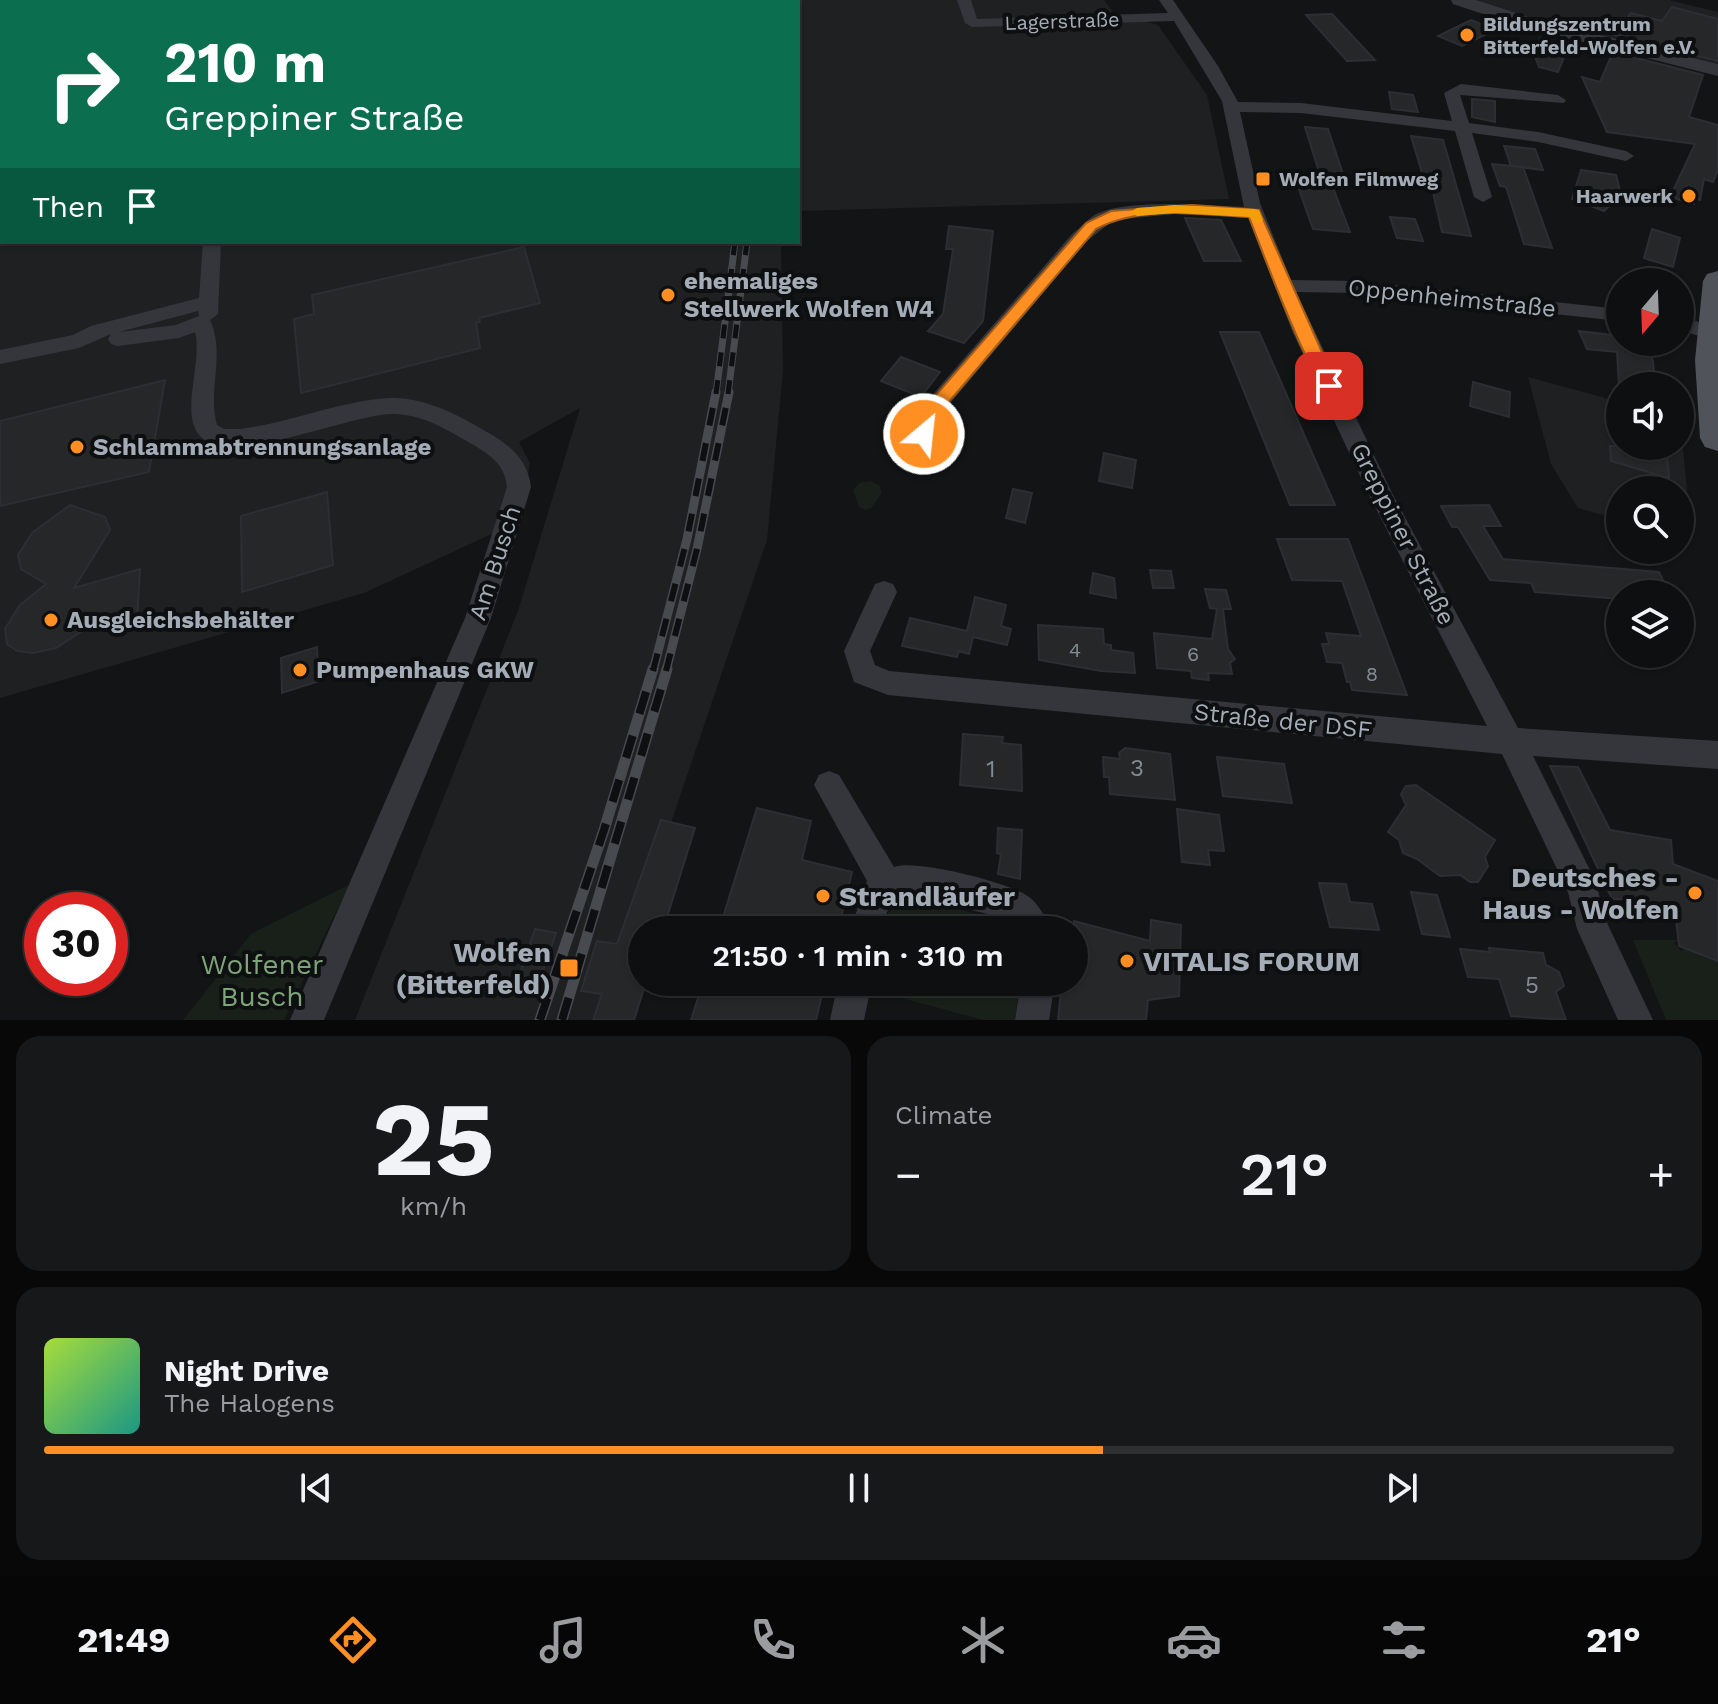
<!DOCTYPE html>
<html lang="en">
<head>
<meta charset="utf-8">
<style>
  :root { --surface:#0e0f10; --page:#171819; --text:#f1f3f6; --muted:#9b9c9f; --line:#2e2f30; --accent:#ff8f22 }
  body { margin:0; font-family:"Work Sans",sans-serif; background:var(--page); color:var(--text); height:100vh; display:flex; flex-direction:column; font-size:30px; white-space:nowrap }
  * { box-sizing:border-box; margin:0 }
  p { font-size:26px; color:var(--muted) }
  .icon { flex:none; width:44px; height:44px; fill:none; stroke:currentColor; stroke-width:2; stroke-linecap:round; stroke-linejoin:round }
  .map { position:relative; height:1020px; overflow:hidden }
  .panel { display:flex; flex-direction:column; gap:16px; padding:16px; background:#080809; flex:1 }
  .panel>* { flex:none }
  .banner { position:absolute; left:0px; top:0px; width:800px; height:244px; box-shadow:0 2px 6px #0004,0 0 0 2px var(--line); background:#0b6e4f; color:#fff; overflow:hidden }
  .needle { width:52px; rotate:199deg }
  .controls { position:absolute; left:1606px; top:268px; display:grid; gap:16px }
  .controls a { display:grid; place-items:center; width:88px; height:88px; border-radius:50%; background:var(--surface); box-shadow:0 2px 6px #0004,0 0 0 2px var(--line); font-size:40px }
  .speed { position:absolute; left:24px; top:892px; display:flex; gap:16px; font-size:40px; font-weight:700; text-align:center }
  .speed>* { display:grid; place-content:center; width:104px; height:104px; border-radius:50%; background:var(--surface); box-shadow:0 2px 6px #0004,0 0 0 2px var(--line); line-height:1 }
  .speed .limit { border:12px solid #d22; background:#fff; color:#111 }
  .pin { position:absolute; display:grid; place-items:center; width:68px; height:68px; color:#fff; margin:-34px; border-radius:16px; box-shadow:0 4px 12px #0006 }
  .me { position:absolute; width:88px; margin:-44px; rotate:28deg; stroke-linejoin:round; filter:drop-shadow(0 0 6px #0008) }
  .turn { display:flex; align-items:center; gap:28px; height:168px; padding:0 32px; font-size:36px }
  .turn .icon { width:104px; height:104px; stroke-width:2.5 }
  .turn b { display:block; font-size:56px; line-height:68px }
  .then { display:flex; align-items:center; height:76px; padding:0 32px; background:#0003; gap:16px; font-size:30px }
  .big { font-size:60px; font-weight:600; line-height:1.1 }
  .panel .widget { flex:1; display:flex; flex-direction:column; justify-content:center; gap:12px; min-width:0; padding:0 28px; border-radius:24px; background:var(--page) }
  .panel .dial { align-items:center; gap:0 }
  .dial b { font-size:104px; line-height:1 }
  .song { display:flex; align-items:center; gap:24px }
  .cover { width:96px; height:96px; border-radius:12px; background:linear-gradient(135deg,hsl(80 70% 55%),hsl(170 70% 35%)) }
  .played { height:8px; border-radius:4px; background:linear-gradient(90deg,var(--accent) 65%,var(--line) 65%) }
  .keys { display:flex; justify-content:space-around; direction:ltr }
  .heat { display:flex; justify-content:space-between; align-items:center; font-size:44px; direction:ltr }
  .panel .tiles { flex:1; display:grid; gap:16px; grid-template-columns:1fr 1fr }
  .widget:last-child { grid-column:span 2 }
  .trip { position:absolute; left:628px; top:916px; width:460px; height:80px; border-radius:40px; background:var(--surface); box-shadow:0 2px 6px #0004,0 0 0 2px var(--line); font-weight:600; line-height:80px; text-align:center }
  .menu { display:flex; height:128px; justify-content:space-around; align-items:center; background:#060606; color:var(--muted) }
  .menu .icon { width:56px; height:56px }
  .menu .on { color:var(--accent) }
  .menu b { font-size:36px; color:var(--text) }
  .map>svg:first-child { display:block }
  .built { fill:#1f2022 }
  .green { fill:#192019 }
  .building { fill:#262729; stroke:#2d2e31; stroke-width:2 }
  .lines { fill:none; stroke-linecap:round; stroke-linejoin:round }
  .minor { fill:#34363b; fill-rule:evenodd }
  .tertiary { fill:#34363b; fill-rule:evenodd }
  .primary { fill:#50545a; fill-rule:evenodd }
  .rail-far2-casing { stroke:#474b50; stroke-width:7 }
  .rail-far1-casing { stroke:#474b50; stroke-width:9 }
  .rail-casing { stroke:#474b50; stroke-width:11 }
  .rail-far2 { stroke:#0e0f10; stroke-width:5; stroke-dasharray:14; stroke-linecap:butt }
  .rail-far1 { stroke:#0e0f10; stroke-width:6; stroke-dasharray:18; stroke-linecap:butt }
  .rail { stroke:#0e0f10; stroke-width:8; stroke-dasharray:23; stroke-linecap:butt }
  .route { fill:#ff8f22; stroke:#a65d16; stroke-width:2 }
  .slow { fill:#f59e0b }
  .poi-dot { fill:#ff8f22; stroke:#0e0f10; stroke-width:3 }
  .labels { text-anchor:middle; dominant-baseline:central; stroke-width:8; stroke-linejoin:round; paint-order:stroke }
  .far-street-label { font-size:20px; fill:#a4adb7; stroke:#0e0f10 }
  .far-poi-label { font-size:20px; font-weight:bold; fill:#a4adb7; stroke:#0e0f10; text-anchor:start }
  .number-label { font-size:20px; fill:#848b93 }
  .poi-label { font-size:24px; font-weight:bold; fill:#a4adb7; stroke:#0e0f10; text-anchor:start }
  .street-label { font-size:24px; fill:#a4adb7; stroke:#0e0f10 }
  .near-number-label { font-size:24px; fill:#848b93 }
  .near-poi-label { font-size:28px; font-weight:bold; fill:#a4adb7; stroke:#0e0f10; text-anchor:end }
  .near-park-label { font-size:28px; fill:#7ea479; stroke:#0e0f10 }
</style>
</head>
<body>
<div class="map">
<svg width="1718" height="1020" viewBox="0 0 1718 1020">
  <rect width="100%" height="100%" fill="#131415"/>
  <path class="built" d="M0,0H1104L1113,12L1158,25L1207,95L1229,199L798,211V2H2V242H781L783,370L767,540L604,1020H355L518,611L580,408L519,442L530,463L520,521L364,593L0,698Z
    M1476,0H1669L1718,12V64L1505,11Z
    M1528,377L1620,402V446H1680V420L1692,540L1680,537V490H1620V520L1578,508L1551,464Z"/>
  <path class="green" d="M870,481L879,485L882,493L871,508L865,510L859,507L853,490L859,483Z
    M349,885L284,1020H183L251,934Z
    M909,896L1007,922L1012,930H884L888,913Z
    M1633,940H1678L1674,943L1681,951L1685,949L1718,961V1020H1666Z
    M873,982H1020L1015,1020H983L872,990Z"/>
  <path class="building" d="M1672,7L1718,19V61L1615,35L1631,13L1662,21Z
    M1332,14L1375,60L1347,61L1306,15Z
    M1471,20L1495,30L1462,46L1438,36Z
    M1540,38L1569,45L1558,72L1539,67L1533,51Z
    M1613,52L1703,75L1689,117L1718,125V170L1713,182L1704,179L1700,200L1695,198L1694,204L1670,197L1695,144L1607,132L1582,77L1600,82Z
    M1389,92L1413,95L1418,112L1392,109Z
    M1472,99L1495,101V122L1472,117Z
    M1305,127L1328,129L1344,177L1320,175Z
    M1411,136L1443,140L1471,236L1442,232L1431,183H1425Z
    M1504,146L1535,149L1543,170L1511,166Z
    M1492,164L1523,167L1552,248L1524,244L1506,187L1500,186Z
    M1581,170L1616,175L1621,195L1604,211L1572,199Z
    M1295,178L1330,180L1350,232L1313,229Z
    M1390,217L1415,219L1423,241L1397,238Z
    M1185,218L1221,220L1241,261H1204Z
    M949,226L993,231L983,321L964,343L928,331L943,314L953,249H946Z
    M1652,229L1680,238L1673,267L1644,258Z
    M524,247L540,303L479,318L480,322L476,323L480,348L301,393L294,319L314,314L312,295Z
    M1579,331L1620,336V342H1643L1653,361L1655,386H1619L1617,352L1587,349Z
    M1220,332H1259L1335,505H1290Z
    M901,357L940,372L921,397L881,381Z
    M165,380L149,472L0,506V421Z
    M1473,382L1510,392L1509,417L1470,406Z
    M1610,446H1666L1669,478L1611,461Z
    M1104,453L1136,460L1132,488L1099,481Z
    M1013,489L1032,493L1025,523L1006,518Z
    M327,492L333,565L242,592L241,516Z
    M70,505L105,517L110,530L74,588L140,569L137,618L106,627L108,614L56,648L33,653L17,651L7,644L5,629L20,605L46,584L21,569L18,555L32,533Z
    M1489,505L1501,526H1483L1503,559L1659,572L1670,594H1620V599L1535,592L1531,583L1490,580L1458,527H1452L1441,506Z
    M1277,539H1348L1407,695L1352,690L1350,682H1347L1342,663L1327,662L1322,644H1329L1326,633L1361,636L1342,581L1292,580Z
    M1150,570L1171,571L1174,588H1153Z
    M1093,573L1114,578L1116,598L1090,593Z
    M1205,589L1226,590L1231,609H1223L1228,649L1235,659L1230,663L1232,674L1208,673L1209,680L1192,678L1191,671L1157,668L1154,633L1212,639L1217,609L1210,608Z
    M975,597L1006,605L1001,626L1011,629L1007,645L973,637L969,654L959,651L957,657L902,646L910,618L967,631Z
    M1038,625L1103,629L1104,644L1111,645V650L1133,653L1135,673L1101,671L1039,660Z
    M317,647L319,681L282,693L281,658Z
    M963,734L1003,737L1002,743L1021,745L1022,791L960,785Z
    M1125,748L1170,754L1175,800L1110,794L1109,777H1104L1103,757L1120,759L1119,753Z
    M1217,757L1284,764L1292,803L1223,796Z
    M1550,766L1578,767L1610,830L1671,840L1673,864L1718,881V961L1679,946L1676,919L1651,910L1643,899H1612Z
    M1416,785L1495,840L1485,857L1488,866L1478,882H1470L1460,875L1440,876L1417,859L1403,853L1399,840L1388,832L1406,805L1401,794L1406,786Z
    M757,808L811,821L802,860L852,872L838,930H719Z
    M1177,809L1219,815L1224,851L1208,850L1210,865L1182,862Z
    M661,820L695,828L663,930H642V982H646L634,1020H593L602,994L581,991L597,941L617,944Z
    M998,828L1022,830L1020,879L998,874L1001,854L997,853Z
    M1319,883L1346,884L1350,902L1372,904L1379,930L1330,927Z
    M1411,892L1437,895L1450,937L1422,934Z
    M1151,920L1181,925L1179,996L1148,1000L1146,1020H1058L1062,982H1074V921L1150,941Z
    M535,929L556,933L539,982L518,979Z
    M1489,948L1543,953L1546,965L1559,972L1564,986L1556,992L1566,1020L1511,1016L1499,979L1468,977L1460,949L1490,952Z
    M703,982H825L816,1020H691Z"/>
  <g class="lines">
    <path class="minor" d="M211,0H225V2H211Z
      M957,0H971L977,19L1168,13L1159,0H1173L1218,66L1238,102L1301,103L1452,121L1444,93L1461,84L1558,95L1566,100L1564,103L1460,95L1469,123L1538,132L1626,151L1634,156L1626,161L1538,142L1472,133L1492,197L1483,202L1474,197L1455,131L1301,113L1240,112L1260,203L1291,280L1356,281L1620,309V321L1356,293L1296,292L1392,493L1518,728L1718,741V769L1533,756L1594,878L1608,925L1653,1020H1618L1577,929L1568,892L1502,754L888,695L854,682L844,651L875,584L884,581L893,584L897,592L870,651L875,665L889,671L1487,726L1368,493L1293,333L1248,218L1175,214L1114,220L1087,241L937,419L935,431L941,440L938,446L930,448L916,440L912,426L920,409L1073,233C1080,228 1086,221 1093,216C1121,198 1209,205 1244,207L1222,101L1174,21L972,27L965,23Z
      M2,107V117L0,118V108Z
      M203,242H221L218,314L210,320C226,355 207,389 217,425L224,429H240C289,423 343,400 390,398C425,397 458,415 487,432C510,445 528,460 531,487L491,618L324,1020H290L465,618L507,487C505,464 489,454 470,443C445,428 419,413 390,414C349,415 229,468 199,435C180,412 203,361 195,332L179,338L118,346L111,344L108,339L111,334L79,348L0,364V350L73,335L91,326L199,298ZM198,311L199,316L176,325L119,332Z
      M1680,316L1718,328V338L1712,340L1680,330Z
      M829,771L839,775L894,867C916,859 1005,882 1026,895C1038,902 1046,918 1051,930H1015L1004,918L914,896C887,898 889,907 882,930H850L867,881L814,785L819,775Z
      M838,982H872L864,1020H830Z
      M1021,982H1055L1049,1020H1015Z"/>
    <path class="tertiary" d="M1451,0H1476L1528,17L1718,64V76L1516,25L1453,4Z"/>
    <path class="primary" d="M1718,271V451L1705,447L1700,438L1695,360L1703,281L1707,274Z"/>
    <defs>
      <path id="rail-far2" d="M716,394L735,242
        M728,394L747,242"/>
      <path id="rail-far1" d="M653,671L687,539L716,392
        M666,671L697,549L729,392"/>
      <path id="rail" d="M540,1020L604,830L653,669
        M562,1020L667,669"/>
    </defs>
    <use href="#rail-far2" class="rail-far2-casing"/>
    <use href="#rail-far1" class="rail-far1-casing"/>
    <use href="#rail" class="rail-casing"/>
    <use href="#rail-far2" class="rail-far2"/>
    <use href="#rail-far1" class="rail-far1"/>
    <use href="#rail" class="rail"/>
  </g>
  <path class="route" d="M1192,205L1259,210L1337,386L1335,390L1329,392C1312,387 1259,242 1249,217C1200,214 1141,205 1096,229L936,417L930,438H918L915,434L922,411L1086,223L1111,211Z"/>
  <path class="slow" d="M1175,205L1254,209L1259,210L1263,220L1257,224L1249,217L1175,213L1137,216L1130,212L1137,208Z"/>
  <g class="poi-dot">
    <circle cx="1467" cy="35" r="8"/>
    <rect x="1255" y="171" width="16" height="16" rx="4"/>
    <circle cx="1689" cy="196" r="8"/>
    <circle cx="668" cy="295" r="8"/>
    <circle cx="77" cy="447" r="8"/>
    <circle cx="51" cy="620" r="8"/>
    <circle cx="300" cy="670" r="8"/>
    <circle cx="1695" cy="893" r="8"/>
    <circle cx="823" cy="896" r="8"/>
    <circle cx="1127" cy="961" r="8"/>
    <rect x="559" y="958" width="20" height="20" rx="4"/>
  </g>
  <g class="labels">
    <g class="far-street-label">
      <text transform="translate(1062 21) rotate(-2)">Lagerstraße</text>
    </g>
    <g class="far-poi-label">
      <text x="1483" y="24">Bildungszentrum<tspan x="1483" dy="23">Bitterfeld-Wolfen e.V.</tspan></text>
      <text x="1279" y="179">Wolfen Filmweg</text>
      <text x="1673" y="196" text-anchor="end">Haarwerk</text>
    </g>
    <g class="number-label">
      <text x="1075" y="650">4</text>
      <text x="1193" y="654">6</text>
      <text x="1372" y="674">8</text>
    </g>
    <g class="poi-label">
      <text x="684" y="281">ehemaliges<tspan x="684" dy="28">Stellwerk Wolfen W4</tspan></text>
      <text x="93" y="447">Schlammabtrennungsanlage</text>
      <text x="67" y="620">Ausgleichsbehälter</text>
      <text x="316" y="670">Pumpenhaus GKW</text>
    </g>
    <g class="street-label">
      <text transform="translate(1452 298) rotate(6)">Oppenheimstraße</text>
      <text transform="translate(1403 534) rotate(63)">Greppiner Straße</text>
      <text transform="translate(495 563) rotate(-72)">Am Busch</text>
      <text transform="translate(1283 721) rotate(6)">Straße der DSF</text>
    </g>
    <g class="near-number-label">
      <text x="1137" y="768">3</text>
      <text x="991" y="769">1</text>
      <text x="1532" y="985">5</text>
    </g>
    <g class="near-poi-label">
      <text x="1679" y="877">Deutsches -<tspan x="1679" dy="32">Haus - Wolfen</tspan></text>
      <text x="839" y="896" text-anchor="start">Strandläufer</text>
      <text x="551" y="952">Wolfen<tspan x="551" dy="32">(Bitterfeld)</tspan></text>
      <text x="1143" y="961" text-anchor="start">VITALIS FORUM</text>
    </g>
    <g class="near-park-label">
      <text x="262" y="964">Wolfener<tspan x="262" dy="32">Busch</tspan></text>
    </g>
  </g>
</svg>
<div class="controls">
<a><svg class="needle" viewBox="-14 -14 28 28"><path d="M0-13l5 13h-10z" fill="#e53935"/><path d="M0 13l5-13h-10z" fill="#9b9c9f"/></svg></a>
<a><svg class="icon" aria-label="sound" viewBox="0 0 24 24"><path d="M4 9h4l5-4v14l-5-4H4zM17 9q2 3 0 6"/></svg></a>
<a><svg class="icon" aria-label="search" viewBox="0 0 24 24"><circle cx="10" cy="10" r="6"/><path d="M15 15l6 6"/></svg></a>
<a><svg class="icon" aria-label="layers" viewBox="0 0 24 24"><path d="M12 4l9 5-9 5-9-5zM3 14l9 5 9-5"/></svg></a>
</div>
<div class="speed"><div class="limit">30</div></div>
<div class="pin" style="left:1329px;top:386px;background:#d93025"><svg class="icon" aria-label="arrive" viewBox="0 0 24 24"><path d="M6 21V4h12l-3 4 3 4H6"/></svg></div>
<svg class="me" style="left:924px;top:434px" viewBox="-20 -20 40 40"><circle r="17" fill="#ff8f22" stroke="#fff" stroke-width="3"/><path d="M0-11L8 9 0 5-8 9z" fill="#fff"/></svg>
<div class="trip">21:50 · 1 min · 310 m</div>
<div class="banner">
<div class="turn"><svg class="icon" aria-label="right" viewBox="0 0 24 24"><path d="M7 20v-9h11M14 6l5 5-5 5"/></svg><div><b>210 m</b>Greppiner Straße</div></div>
<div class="then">Then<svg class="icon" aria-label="arrive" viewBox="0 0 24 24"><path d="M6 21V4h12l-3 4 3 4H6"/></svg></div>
</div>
</div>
<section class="panel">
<div class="tiles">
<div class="widget dial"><b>25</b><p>km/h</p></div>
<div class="widget"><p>Climate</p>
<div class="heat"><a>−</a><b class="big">21°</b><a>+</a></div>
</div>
<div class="widget">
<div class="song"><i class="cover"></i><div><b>Night Drive</b><p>The Halogens</p></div></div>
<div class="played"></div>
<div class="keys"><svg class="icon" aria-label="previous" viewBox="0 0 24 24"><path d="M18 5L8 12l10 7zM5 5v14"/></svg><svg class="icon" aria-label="pause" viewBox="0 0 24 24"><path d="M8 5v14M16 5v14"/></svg><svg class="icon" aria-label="next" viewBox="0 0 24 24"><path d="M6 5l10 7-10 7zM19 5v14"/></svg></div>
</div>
</div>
</section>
<nav class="menu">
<b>21:49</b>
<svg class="icon on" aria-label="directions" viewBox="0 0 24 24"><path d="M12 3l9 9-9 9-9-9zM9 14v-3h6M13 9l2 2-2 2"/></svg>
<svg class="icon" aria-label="music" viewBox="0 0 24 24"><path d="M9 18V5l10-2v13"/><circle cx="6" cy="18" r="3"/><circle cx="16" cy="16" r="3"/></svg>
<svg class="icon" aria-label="phone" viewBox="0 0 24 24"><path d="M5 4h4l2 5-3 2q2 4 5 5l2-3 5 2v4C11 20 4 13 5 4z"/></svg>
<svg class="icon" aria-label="climate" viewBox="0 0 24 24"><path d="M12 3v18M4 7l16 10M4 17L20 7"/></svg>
<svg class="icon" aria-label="car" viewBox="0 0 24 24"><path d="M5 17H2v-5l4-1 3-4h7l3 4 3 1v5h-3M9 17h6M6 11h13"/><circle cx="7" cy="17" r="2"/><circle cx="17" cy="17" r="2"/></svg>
<svg class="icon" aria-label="filters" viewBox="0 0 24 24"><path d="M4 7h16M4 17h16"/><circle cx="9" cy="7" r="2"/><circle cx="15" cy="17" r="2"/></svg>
<b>21°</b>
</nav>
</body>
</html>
